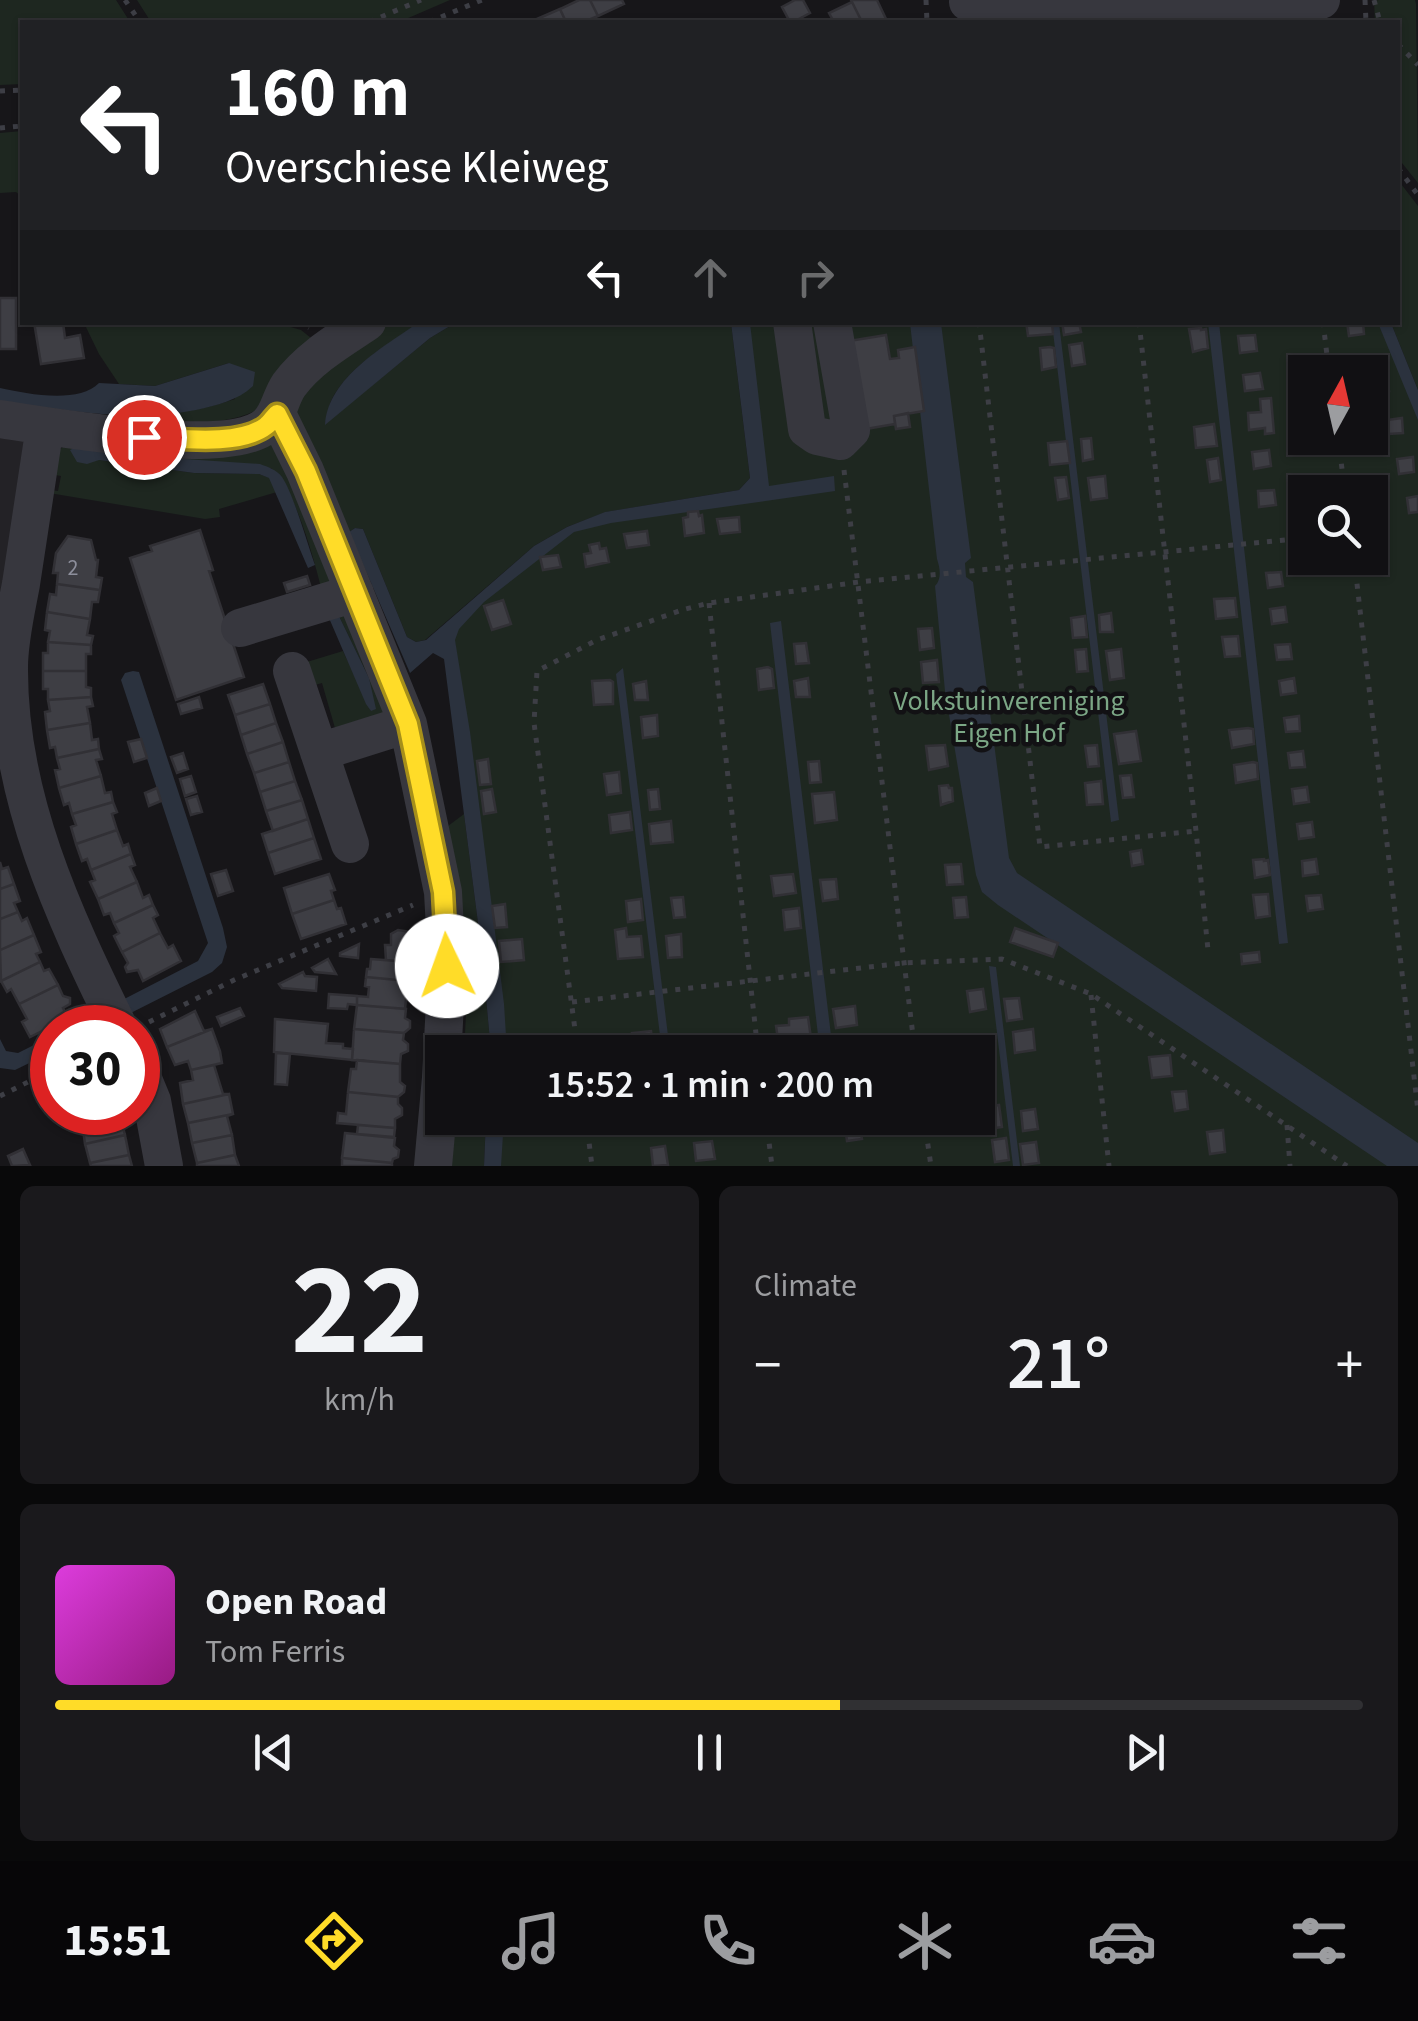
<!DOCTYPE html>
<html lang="en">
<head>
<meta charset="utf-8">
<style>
  :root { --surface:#111013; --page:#1a191c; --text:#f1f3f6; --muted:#9c9da0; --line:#303033; --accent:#ffdc28 }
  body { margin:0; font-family:"Source Sans 3",sans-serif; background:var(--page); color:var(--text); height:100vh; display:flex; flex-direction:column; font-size:38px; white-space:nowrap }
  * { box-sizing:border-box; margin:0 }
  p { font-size:32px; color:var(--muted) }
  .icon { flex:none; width:55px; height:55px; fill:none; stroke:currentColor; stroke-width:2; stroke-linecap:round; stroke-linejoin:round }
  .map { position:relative; height:1166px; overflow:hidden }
  .panel { display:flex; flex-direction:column; gap:20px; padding:20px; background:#09090a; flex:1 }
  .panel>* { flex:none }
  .banner { position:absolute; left:20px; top:20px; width:1380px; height:305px; border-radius:0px; box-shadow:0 2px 8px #0004,0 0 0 2px var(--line); background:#202124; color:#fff; overflow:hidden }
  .needle { width:65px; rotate:8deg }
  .fabs { position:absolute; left:1288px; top:355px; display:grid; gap:20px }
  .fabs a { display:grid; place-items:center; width:100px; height:100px; border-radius:0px; background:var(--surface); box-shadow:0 2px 8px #0004,0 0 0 2px var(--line); font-size:50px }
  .speed { position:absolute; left:30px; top:1005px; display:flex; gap:20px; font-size:50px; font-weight:700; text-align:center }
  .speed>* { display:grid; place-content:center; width:130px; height:130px; border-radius:50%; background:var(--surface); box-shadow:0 2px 8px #0004,0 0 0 2px var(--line); line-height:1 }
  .speed .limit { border:15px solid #d22; background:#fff; color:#111 }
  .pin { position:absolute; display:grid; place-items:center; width:85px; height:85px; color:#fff; margin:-42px; border:5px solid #fff; border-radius:50%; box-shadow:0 2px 10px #0007 }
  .me { position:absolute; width:110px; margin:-55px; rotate:357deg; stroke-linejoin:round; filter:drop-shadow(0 0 8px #0008) }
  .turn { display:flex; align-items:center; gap:35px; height:210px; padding:0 40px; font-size:45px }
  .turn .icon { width:130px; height:130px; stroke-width:2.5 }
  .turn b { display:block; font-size:70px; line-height:85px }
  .lanes { display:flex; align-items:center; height:95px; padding:0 40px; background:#0003; justify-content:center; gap:50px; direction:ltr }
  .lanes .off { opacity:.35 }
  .big { font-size:75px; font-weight:600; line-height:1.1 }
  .panel .card { flex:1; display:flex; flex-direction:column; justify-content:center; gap:15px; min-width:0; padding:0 35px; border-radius:15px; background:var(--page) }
  .panel .dial { align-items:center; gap:0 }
  .dial b { font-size:130px; line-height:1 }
  .song { display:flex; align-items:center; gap:30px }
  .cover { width:120px; height:120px; border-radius:15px; background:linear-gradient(135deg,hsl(300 70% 55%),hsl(310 70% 35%)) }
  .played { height:10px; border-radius:5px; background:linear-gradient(90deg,var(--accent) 60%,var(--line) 60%) }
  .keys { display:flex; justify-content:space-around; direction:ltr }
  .heat { display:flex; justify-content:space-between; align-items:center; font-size:55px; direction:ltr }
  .panel .tiles { flex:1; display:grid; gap:20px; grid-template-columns:1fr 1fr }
  .card:last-child { grid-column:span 2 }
  .trip { position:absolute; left:425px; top:1035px; width:570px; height:100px; border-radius:0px; background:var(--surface); box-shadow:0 2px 8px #0004,0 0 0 2px var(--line); font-weight:600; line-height:100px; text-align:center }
  .tab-bar { display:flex; height:160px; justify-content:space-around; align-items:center; background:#070608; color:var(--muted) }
  .tab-bar .icon { width:70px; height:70px }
  .tab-bar .selected { color:var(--accent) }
  .tab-bar b { font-size:45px; color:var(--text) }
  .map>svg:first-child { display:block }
  .built { fill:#232226 }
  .green { fill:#1e2720; fill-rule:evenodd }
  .water { fill:#2b323e }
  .building { fill:#3e3e44; stroke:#313035; stroke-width:2.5 }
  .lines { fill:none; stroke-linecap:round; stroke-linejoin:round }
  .path { stroke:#3d3e45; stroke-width:5; stroke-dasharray:5 8; stroke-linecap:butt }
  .minor { stroke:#37373e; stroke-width:38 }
  .route-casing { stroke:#a68f1a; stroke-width:25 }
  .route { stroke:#ffdc28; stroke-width:18 }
  .labels { text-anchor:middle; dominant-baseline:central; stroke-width:9; stroke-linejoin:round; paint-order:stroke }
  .number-label { font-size:22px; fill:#8d8f9c }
  .park-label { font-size:28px; fill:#7ca786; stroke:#121114 }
</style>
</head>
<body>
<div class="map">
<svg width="1418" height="1166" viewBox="0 0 1418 1166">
  <rect width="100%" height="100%" fill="#171619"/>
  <path class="built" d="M0,395L37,406L0,603Z"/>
  <path class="green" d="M0,0H116L130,22H22V84L0,85Z
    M137,0H450L399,22H151Z
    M1379,0H1415L1416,4L1418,183L1398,158V22H1375L1374,1Z
    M22,131V197L16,192L0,193V133Z
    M1398,180L1418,206V390L1391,323L1398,322Z
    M84,323H277L301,330L311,338L255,411C213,431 135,422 89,414C140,417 186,416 235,399L229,363L155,386L119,384L99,354Z
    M387,323H419C388,345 348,366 331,401C328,408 327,416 325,424L430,338L455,323H731L750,478L739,490L606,512L567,527L534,546L425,640L416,642L407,637L363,529L355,528L349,532L294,421L297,399L329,359Z
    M741,323H1384L1418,404V1166H497L499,1118H978V1052H501L453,625L572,528L755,494ZM1305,372H1370V438H1305ZM1305,492H1370V558H1305Z
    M68,444H273L334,575L322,591C314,559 295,488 271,468L99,460L194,473L259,474L270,478L277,492L219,509L220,517L205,519L49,493L50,490L58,491L61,476L50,474L57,451Z
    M338,614L349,618L387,716L335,728L322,683L305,688L297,665L343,651L371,711L369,678Z
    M464,814L482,954L491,1052H464L469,957L448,826Z
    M454,1118H486L484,1166H450Z"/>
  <path class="water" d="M419,322L455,323L430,338L325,425C328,377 384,347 419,322Z
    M731,323H750L769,486L834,476L835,491L611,523L574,532L484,602L459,629L455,640L470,732L504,1004L507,1052H491L482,954L444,659L433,653L410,673L349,532L355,528L363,529L407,637L416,642L426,640L534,546L567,527L605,512L739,490L750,478Z
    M910,323H941L971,558L965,563L966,577L973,582L1009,858L1017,873L1418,1143V1166H1387L998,905L982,892L976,875L945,691L935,586C942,579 940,568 937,559Z
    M1052,323H1059L1119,820L1111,822Z
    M1208,323H1219L1288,943L1279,944Z
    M1378,323H1391L1418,390V420Z
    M229,363L255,372L253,386C237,401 217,405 196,410C130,423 65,410 0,401V388C27,394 79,404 99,383L155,386Z
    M76,447L154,457L260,464C268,467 277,470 282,477C294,495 307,543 315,565L308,568L269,478L259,474L194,473L99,460L87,464L77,462L70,450Z
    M338,614L369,678L376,709L371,711L366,704L329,618Z
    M781,621L833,1052H820L770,623Z
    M623,668L670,1052H662L616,674Z
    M133,671L139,672L223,928L227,947L222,963L212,972L103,1027L68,1028L198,961L208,943L121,680L125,673Z
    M989,966L996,967L1020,1166H1013Z
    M52,1036V1052L15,1070L0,1068V1039L6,1051L18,1053Z
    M486,1118H504L501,1166H484Z"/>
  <path class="building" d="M579,0H590L598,16L584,22H566L560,9Z
    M590,0H622L624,4L598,16Z
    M795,0H803L810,13L797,20L802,22H790L782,7Z
    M851,0H877L887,21L862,22Z
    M852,2L862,22H834L829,13Z
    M560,9L566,22H530Z
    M0,298H16V349H0Z
    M34,322H63L65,338L80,335L84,358L41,364Z
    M1026,322H1052L1053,334L1028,336Z
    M1062,322H1079L1081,332L1064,335Z
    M1347,322H1363L1364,334L1349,336Z
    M1201,328V330L1206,329L1208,348L1193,352L1189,329Z
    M886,335L890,359L899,358L898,350L915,347L924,411L894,416L895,424L866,429L843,342Z
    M1255,335L1257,351L1240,353L1238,336Z
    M1082,343L1085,364L1072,366L1069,345Z
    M1050,347L1054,348L1056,367L1042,370L1040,348Z
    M1260,373L1263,389L1245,391L1243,375Z
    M1387,376L1389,391L1374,392L1372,377Z
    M1271,398L1274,433L1265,434V428L1249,430L1248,413L1261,412L1260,399Z
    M908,413L910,427L896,429L894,416Z
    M1402,418L1403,433L1389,434L1387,420Z
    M1214,424L1217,446L1196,448L1194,427Z
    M1091,438L1093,459L1083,461L1081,439Z
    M1067,441L1070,463L1050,465L1048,443Z
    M1269,450L1271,466L1254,469L1252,452Z
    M1413,457L1414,472L1399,474L1397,459Z
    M1218,458L1221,480L1210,482L1207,460Z
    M1105,476L1107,498L1091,500L1088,478Z
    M1066,477L1069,498L1058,500L1055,478Z
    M1274,490L1276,505L1259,507L1258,491Z
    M1418,496V512L1409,513L1407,498Z
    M698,511L699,516L702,515L704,533L685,536L683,518L688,517V512Z
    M739,517L740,532L720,534L717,519Z
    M200,530L213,570L209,571L244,677L176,700L130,558L152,551L150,546Z
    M647,531L649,545L627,548L624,534Z
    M68,536L91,540L96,560H98L96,577L102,578L100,590L57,584L58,573H53L56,553Z
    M599,543L600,549L606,548L609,562L586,567L584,554L591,553L589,545Z
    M558,555L561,567L543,570L540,557Z
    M1281,572L1283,586L1268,588L1266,573Z
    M307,576L310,585L287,592L284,583Z
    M57,584L100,590L98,602H92L90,619L47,612L50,594L56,595Z
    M1235,598L1237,617L1216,619L1214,599Z
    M503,600L511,624L492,630L484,606Z
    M1285,607L1287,622L1272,624L1270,609Z
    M47,612L90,619L87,635L93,636L91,645L48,642L50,631L45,630Z
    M1111,613L1113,632H1100L1099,615Z
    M1085,616L1087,637L1073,638L1071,618Z
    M932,628L934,648L920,650L918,629Z
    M1238,636L1240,656L1225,657L1222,637Z
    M48,642L91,645V654H86V671H43V653H48Z
    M806,643L809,663L796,664L794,644Z
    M1290,644L1292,659L1277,660L1275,645Z
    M1086,649L1088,671L1077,672L1075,650Z
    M1121,649L1124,678L1110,680L1106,651Z
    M937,660L939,682L923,683L921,662Z
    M768,667L772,669L774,688L759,690L757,669Z
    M43,671H86V687L91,688V697L48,700V689H43Z
    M808,678L810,697H796L794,681Z
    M1294,678L1296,693L1281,695L1279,681Z
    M610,680L613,682V704L594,705L592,681Z
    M646,681L648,700H635L633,684Z
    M263,684L270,704L235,715L228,695Z
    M91,697L93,706L87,707L90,723L47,730L45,712L50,711L48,700Z
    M199,697L202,708L181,714L178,704Z
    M270,704L276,723L241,735L235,715Z
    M657,715L658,736L643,738L641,717Z
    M1299,716L1300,731L1286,732L1284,718Z
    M90,723L92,740L98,739L99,749L57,758L55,747L50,748L47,730Z
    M276,723L283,742L247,754L241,735Z
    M1248,728L1253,729L1254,744L1232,748L1229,730Z
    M1136,731L1141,761L1119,764L1114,734Z
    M141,739L147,758L134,762L128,742Z
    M283,742L289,762L254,773L247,754Z
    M945,745L948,766L929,770L926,746Z
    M1097,745L1099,766L1088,767L1085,746Z
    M99,749L102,759L96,760L101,776L59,788L55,770L60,769L57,758Z
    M1303,751L1305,767L1290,768L1288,753Z
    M183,753L188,769L177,773L171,757Z
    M488,759L491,784L480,785L477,761Z
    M819,761L821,782L810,783L808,762Z
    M289,762L295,781L260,792L254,773Z
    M1253,762L1257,763L1258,779L1236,783L1234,765Z
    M619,772L621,793L607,795L604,774Z
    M1131,775L1134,797L1123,798L1120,776Z
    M101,776L105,793L111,792L113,802L72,814L69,803L64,805L59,788Z
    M191,776L196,792L185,796L180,779Z
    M295,781L302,800L266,811L260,792Z
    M1101,781L1103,804L1087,805L1085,783Z
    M948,785L949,788H952L953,801L941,805L939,786Z
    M1307,787L1309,802L1294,804L1292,789Z
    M157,788L161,801L149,806L145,793Z
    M492,789L496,812L484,814L481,791Z
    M658,789L660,809L650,810L648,790Z
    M834,792L837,820L815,823L812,794Z
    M197,796L202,812L191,815L186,799Z
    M302,800L308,819L273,831L266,811Z
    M113,802L117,812L112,814L117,830L76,844L71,827L76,825L72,814Z
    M630,812L632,830L611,833L609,815Z
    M308,819L314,838L268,853L262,834Z
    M671,821L673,842L651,844L649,824Z
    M1312,822L1314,837L1299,839L1297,824Z
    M117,830L123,846L128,844L131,854L91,870L87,859L82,861L76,844Z
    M314,838L321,859L275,874L268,853Z
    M1141,850L1143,864L1132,866L1130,852Z
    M131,854L135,865L130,867L137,882L98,899L90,882L95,880L91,870Z
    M1264,859V861L1268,860L1270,875L1255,878L1253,860Z
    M1316,859L1318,874L1303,876L1302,861Z
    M0,862L2,869L8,867L14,884L0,889Z
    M961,864L963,884L947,885L945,865Z
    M226,870L233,891L218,896L211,874Z
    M329,874L335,890L331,891L334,900L292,914L284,888Z
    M793,874L796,893L774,896L771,876Z
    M836,879L838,899L823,901L820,880Z
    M137,882L143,898L149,895L153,905L114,923L110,913L104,915L98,899Z
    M14,884L20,901L14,903L18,912L0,919V889Z
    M1268,894L1270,916L1256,918L1253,895Z
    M1321,895L1323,909L1308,911L1306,896Z
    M683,897L685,917L674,918L671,898Z
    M966,897L968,917L955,918L953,898Z
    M641,899L643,920L628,922L626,901Z
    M334,900L337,909L341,908L346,924L301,939L292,914Z
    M505,904L507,927L495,928L492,906Z
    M153,905L158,915L153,918L160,933L122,952L114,936L119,933L114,923Z
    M799,908L801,928L785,930L783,910Z
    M18,912L22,921L27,918L34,935L0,950V919Z
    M626,928L627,937L641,936L643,957L618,959L615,930Z
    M1015,928L1058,943L1053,957L1010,942Z
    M398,930L411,932L409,962L386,960L385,945H391V934Z
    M160,933L168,948L173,945L181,961L143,981L138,970L127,972L125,967L128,963L122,952Z
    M681,934L682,957L668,958L666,936Z
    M34,935L41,952L36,954L40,962L1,981L0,950Z
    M522,939L524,960L501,962L499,941Z
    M359,944L358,958L340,956V953Z
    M1259,952L1260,962L1242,964L1241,954Z
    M328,959L336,974L315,972L312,968Z
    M371,959L409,962L408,981L366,977L367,969H370Z
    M40,962L44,971L49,969L58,985L19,1004L11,989L7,992L1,981Z
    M303,972L305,976L317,977L316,991L282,988L279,984Z
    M366,977L408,981L405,1009L357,1005V996L368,997L369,987L365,986Z
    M58,985L63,996L70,998V1004L63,1008L68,1018L30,1037L22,1022L27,1019L19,1004Z
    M983,989L986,1009L970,1012L967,991Z
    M329,994L357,996V1005L348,1004L347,1009L328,1008Z
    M1019,998L1022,1019L1007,1021L1004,999Z
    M357,1005L406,1009L405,1018L410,1021V1028L404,1033L354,1029Z
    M855,1006L857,1025L836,1028L833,1009Z
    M240,1008L244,1016L221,1026L217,1017Z
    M195,1011L204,1031L212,1029L167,1047L160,1029Z
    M808,1017L811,1038L778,1040L776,1026L789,1025V1019Z
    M275,1019L328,1024L326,1043L343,1044V1048L353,1049L352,1060L274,1052Z
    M212,1029L220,1051L222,1063L191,1070L188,1061L175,1065L167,1047Z
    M354,1029L404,1033L403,1040L408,1044V1051L401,1054L400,1064L352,1060Z
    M1033,1029L1035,1050L1015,1053L1013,1032Z
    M651,1031L653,1049L634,1052L632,1033Z
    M857,1041L858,1052H841L840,1042Z
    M989,1048L991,1069L978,1070V1052L965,1051Z
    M276,1053L290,1054L287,1085L275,1084Z
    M1170,1055L1172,1076L1152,1078L1149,1057Z
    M357,1060L400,1064V1082L405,1086L404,1092L398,1097L348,1092L351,1069H356Z
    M214,1065L223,1094H229L183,1104L180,1083L193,1080L191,1070Z
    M1186,1091L1188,1109L1175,1111L1172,1092Z
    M348,1092L398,1097V1104L402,1108V1115L395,1119V1128L337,1123L338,1113L346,1114Z
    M229,1094L233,1114L188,1123L183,1104Z
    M999,1105L1002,1127L983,1130L980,1108Z
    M1035,1109L1038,1129L1023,1131L1021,1111Z
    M89,1112H116L118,1116L83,1123L81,1117Z
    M233,1114L227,1116L232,1135L192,1143L188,1123Z
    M120,1115L125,1135L85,1144L82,1123Z
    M859,1120L862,1139L847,1141L845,1127H850L849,1122Z
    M358,1125L395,1128L394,1137L357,1134Z
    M1223,1130L1225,1152L1210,1154L1207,1132Z
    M345,1133L395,1138L394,1146L399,1150L398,1157L393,1159L392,1163L342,1158Z
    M125,1135L129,1155L90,1163L85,1144Z
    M232,1135L235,1155L197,1163L192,1143Z
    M1006,1138L1009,1160L995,1162L992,1140Z
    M712,1141L715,1159L696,1161L694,1143Z
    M1036,1142L1039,1163L1023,1165L1020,1144Z
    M665,1146L668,1165L653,1166L651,1148Z
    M23,1149L30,1165L12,1166L8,1156Z
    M129,1155L132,1166H91L90,1163Z
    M235,1155L239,1166H197V1163Z
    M342,1158L392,1163V1166H342Z"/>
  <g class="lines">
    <path class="path" d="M125,0L140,22
      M926,0L927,22
      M1365,0L1366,22
      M1374,0L1380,22
      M369,22L421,0
      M429,22L482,0
      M1398,44L1418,65
      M0,91L22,90
      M0,128L22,126
      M1398,168L1418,195
      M297,322L309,328
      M979,322L1040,847L1196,831
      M1139,322L1196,831L1208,950
      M1323,322L1329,372
      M1338,438L1345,492
      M844,470L915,1052
      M1354,558L1418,1111
      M709,603L758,1052
      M1091,995L1109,1166
      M572,1002L903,963L1002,959L1091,994L1347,1166
      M149,1022L234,980L413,905
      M578,1052L534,723L537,671L597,640L682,610L709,603L859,582L1305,538
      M0,1096L52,1070
      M586,1118L592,1166
      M766,1118L772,1166
      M924,1118L931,1166
      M1287,1125L1290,1166"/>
    <path class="minor" d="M968,2L1048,0L1151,8L1255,10L1321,0
      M792,322L807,429L817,436L840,441L851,430L832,322
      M277,414L305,471L408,724L443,892L447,966L441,1078L433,1166
      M0,419C52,427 229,458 267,425C279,415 280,398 289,385C309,358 340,340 367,322
      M45,426C37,478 29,531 21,584C16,611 9,640 9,667C8,796 63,914 119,1028
      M240,628L355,593
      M292,671L350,844
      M319,752L408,724
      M138,1067L152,1101L164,1166"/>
  </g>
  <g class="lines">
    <defs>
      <path id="route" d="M144,437C177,438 239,447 266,426C270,423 273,418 277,414L306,471L408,724L443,892L447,966"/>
    </defs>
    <use href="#route" class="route-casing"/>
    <use href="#route" class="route"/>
  </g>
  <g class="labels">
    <g class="number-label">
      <text x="73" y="568">2</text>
    </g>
    <g class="park-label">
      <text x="1009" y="701">Volkstuinvereniging<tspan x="1009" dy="32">Eigen Hof</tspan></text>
    </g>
  </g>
</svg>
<div class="fabs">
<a><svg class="needle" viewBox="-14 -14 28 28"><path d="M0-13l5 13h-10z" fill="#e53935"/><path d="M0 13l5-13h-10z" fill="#9c9da0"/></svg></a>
<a><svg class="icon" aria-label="search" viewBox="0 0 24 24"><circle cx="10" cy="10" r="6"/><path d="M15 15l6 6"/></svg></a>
</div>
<div class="speed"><div class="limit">30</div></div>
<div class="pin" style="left:144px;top:437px;background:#d93025"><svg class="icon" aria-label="arrive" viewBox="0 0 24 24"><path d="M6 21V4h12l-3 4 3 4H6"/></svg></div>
<svg class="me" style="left:447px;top:966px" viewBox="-20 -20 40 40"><circle r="19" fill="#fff"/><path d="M0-13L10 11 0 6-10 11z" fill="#ffdc28"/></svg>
<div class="trip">15:52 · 1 min · 200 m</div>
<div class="banner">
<div class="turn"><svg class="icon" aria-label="left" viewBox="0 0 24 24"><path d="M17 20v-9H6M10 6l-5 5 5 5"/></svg><div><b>160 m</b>Overschiese Kleiweg</div></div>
<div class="lanes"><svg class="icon" aria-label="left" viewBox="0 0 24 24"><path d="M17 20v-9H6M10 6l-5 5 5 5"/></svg><svg class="icon off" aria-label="ahead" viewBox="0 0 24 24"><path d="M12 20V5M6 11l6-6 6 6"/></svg><svg class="icon off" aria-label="right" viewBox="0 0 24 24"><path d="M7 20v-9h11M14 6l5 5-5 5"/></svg></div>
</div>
</div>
<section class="panel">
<div class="tiles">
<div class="card dial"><b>22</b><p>km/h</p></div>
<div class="card"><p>Climate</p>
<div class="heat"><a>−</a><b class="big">21°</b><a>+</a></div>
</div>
<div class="card">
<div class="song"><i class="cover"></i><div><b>Open Road</b><p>Tom Ferris</p></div></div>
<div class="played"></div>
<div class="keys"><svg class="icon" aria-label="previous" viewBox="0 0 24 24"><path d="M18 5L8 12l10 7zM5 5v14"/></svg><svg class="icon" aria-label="pause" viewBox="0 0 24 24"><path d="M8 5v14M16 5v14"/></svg><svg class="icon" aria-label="next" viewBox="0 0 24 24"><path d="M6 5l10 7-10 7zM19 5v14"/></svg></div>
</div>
</div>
</section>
<nav class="tab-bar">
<b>15:51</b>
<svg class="icon selected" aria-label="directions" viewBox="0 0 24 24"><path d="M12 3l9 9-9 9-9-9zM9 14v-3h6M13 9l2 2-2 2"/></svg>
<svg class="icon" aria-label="music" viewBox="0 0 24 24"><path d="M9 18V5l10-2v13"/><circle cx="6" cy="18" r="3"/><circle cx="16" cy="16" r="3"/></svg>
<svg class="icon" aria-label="phone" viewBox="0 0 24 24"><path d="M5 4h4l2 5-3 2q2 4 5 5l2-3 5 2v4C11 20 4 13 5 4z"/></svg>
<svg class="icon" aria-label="climate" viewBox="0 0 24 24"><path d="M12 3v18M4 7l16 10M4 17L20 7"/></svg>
<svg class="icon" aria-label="car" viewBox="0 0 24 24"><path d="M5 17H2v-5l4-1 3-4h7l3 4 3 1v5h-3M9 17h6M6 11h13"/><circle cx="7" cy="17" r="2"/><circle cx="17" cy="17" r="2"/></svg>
<svg class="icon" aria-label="filters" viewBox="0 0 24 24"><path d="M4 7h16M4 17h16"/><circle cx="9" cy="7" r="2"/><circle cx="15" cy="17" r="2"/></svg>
</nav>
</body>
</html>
